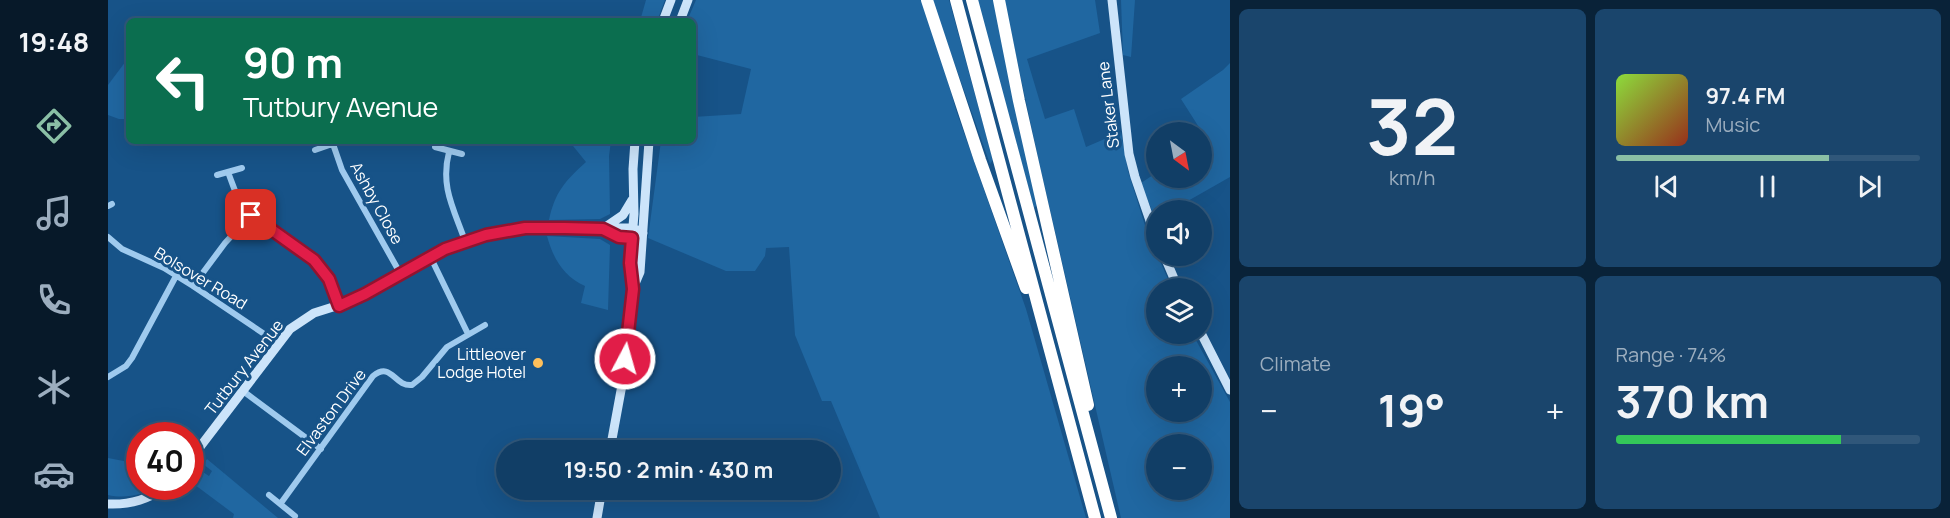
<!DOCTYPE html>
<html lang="en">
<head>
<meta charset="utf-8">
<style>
  :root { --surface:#113e66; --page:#1a456c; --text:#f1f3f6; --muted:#9caebf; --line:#30577a; --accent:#8abfa5 }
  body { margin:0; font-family:Manrope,sans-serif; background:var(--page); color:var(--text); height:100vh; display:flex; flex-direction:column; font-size:22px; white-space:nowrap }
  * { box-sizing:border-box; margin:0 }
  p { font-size:20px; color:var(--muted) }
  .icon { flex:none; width:33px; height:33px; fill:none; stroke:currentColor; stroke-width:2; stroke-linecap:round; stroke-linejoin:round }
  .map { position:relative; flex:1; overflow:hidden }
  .panel { display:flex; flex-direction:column; gap:9px; padding:9px; background:#092238; width:720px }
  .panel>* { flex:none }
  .guide { position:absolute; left:18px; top:18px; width:570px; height:126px; border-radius:9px; box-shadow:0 6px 24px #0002,0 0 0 2px var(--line); background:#0b6e4f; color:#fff; overflow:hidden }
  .needle { width:39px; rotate:148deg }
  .controls { position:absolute; left:1038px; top:122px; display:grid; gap:12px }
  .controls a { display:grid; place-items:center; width:66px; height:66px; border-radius:50%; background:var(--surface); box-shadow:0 6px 24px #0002,0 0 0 2px var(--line); font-size:30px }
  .speed { position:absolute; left:18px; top:422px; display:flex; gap:12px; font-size:30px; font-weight:700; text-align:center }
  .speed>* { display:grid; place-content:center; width:78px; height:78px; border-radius:50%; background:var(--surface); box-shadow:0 6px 24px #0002,0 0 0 2px var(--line); line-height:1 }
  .speed .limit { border:9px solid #d22; background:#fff; color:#111 }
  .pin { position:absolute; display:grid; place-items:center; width:51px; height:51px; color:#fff; margin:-26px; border-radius:12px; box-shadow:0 3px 9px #0006 }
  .me { position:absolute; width:66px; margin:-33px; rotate:6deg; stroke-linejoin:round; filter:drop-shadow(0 0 4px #0008) }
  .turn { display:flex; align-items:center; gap:21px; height:126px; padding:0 18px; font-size:27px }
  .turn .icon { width:78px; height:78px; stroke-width:2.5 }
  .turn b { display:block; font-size:42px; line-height:51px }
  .big { font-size:45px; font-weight:700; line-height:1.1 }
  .panel .tile { flex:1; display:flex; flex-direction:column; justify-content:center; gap:9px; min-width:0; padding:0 21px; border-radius:9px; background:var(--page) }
  .panel .dial { align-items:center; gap:0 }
  .dial b { font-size:78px; line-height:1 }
  .song { display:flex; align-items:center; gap:18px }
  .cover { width:72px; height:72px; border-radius:9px; background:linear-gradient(135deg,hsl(90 70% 55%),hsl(10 70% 35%)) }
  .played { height:6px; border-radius:3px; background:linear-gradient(90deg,var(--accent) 70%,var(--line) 70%) }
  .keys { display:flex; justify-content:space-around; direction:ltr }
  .heat { display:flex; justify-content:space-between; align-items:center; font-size:33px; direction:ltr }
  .charge { height:9px; border-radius:4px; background:linear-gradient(90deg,#34c759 74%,var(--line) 0) }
  .panel .tiles { flex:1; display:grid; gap:9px; grid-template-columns:repeat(2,1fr) }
  .trip { position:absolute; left:388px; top:440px; width:345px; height:60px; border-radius:30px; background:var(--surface); box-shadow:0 6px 24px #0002,0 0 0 2px var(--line); font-weight:700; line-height:60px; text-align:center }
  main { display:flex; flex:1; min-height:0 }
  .tabs { display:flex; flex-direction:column; width:108px; justify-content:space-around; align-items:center; background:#071929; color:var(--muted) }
  .tabs .icon { width:42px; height:42px }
  .tabs .selected { color:var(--accent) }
  .tabs b { font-size:27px; color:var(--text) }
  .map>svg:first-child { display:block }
  .green { fill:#2067a1; fill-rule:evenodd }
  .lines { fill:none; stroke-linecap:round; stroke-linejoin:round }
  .street { stroke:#9fcaee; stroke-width:6 }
  .secondary { stroke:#cce4fa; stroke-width:9 }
  .highway { stroke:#fff; stroke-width:12 }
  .route-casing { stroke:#92132f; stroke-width:15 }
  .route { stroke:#e11d48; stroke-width:10 }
  .poi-dot { fill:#ffc05b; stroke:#175388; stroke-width:2 }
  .labels { text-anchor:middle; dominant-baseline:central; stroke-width:6; stroke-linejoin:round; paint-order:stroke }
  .street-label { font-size:16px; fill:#fff; stroke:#175388 }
  .poi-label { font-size:16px; fill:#fff; stroke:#175388; text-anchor:end }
</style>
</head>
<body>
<main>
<nav class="tabs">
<b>19:48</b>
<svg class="icon selected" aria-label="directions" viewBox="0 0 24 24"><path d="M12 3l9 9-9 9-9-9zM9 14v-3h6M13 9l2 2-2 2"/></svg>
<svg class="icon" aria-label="music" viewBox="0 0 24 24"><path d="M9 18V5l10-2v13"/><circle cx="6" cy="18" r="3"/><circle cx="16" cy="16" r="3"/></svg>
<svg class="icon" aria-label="phone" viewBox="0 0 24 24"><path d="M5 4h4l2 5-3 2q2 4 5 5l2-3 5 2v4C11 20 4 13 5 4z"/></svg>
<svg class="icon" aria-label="climate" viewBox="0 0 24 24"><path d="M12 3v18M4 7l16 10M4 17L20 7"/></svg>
<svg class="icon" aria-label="car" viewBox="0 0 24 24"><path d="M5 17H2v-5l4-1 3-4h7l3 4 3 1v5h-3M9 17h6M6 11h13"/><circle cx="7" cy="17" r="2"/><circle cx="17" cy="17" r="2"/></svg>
</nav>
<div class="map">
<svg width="1122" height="518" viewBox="0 0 1122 518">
  <rect width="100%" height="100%" fill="#175388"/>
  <path class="green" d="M538,0H557L549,21H532Z
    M588,0H816L849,113L918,309L978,518H772L723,401H714L687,335L681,247L658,248L657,256L647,271H618L540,238L553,141H585V117L633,114L643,69L585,54V21H579Z
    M824,0H841L885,160L882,164Z
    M869,0H885L929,205L926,208Z
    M896,0H987L992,33L919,59L937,119L966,109L978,147L1013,132L1020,171L1039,232L1064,288H1048V333H1084L1122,402V518H1013L930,158ZM1048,366H1094V411H1048ZM1048,444H1094V489H1048Z
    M1013,0H1027L1023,57L1015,55Z
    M21,57V119H11L0,115V85Z
    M1122,63V177L1078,202L1070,210H1048V221L1033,183L1048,173V177H1094V132L1073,99L1115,70Z
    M461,141H503L501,156L502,214L492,219L441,220C447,192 457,181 478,162Z
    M439,236L492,239L502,245L500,310L473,303L477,286C455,276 445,258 439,236Z
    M0,458L31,464L32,486H50C35,495 17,499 0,495Z
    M99,459L170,518H125L126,514L83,482L92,470L101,476L104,471L95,464Z"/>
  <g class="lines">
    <path class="street" d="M225,144L234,170L292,273
      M327,147L354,154
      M207,150L233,141
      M341,152C332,187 346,209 357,241
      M120,172C125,185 129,200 138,210C145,219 155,225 164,231C200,256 217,261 231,306
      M109,175L134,168
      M0,206L4,204
      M0,237L14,249L56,268L85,286L171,344
      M322,256L360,334
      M85,286L117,243L143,215
      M0,377L18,366L24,358L68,276
      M135,391L213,449
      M161,495L187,516
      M173,503L265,376C284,361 286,387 304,385L314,377L339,347L377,325"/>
    <path class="secondary" d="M1004,0L1021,154L1027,177L1048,238
      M555,21L563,0
      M572,21L580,0
      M496,228L515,215L524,200
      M495,230L511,237H527
      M1056,255L1070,288
      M526,286L532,272L541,141
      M1093,333L1122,390
      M502,450L514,385L525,289L522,263L526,214L525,169L527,141
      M82,460L182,329L206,313L244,301L322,256L357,241L378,235L417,228H525L535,233
      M0,504C24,505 40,499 60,486
      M489,518L494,489"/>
    <path class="highway" d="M819,0L872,160L918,288
      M848,0L987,518
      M864,0L1003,518
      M891,0L911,101L980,405"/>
  </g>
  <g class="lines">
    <defs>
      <path id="route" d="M143,215L206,260L221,279L231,306L257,294L337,249L378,235L417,228H457L495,229L511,237L524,238L522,263L525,289L517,359"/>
    </defs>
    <use href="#route" class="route-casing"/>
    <use href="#route" class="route"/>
  </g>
  <circle class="poi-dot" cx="430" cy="363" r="6"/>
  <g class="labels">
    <g class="street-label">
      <text transform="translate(1000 105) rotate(-97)">Staker Lane</text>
      <text transform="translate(269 203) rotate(61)">Ashby Close</text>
      <text transform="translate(93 278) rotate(31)">Bolsover Road</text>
      <text transform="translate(136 367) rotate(-52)">Tutbury Avenue</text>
      <text transform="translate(223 412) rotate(-53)">Elvaston Drive</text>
    </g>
    <g class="poi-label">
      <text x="418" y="354">Littleover<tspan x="418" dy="18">Lodge Hotel</tspan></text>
    </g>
  </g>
</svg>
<div class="controls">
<a><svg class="needle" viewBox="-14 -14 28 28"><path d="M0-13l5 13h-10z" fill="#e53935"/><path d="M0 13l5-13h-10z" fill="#9caebf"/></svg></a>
<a><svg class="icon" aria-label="sound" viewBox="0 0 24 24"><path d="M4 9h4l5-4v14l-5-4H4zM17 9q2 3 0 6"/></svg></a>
<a><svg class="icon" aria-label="layers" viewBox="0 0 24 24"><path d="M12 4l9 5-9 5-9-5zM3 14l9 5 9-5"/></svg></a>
<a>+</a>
<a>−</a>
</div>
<div class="speed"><div class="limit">40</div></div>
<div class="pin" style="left:143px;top:215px;background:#d93025"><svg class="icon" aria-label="arrive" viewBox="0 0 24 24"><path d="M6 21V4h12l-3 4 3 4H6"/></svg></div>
<svg class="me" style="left:517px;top:359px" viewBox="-20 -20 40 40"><circle r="17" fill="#e11d48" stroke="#fff" stroke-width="3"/><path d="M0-11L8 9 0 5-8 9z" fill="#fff"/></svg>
<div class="trip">19:50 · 2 min · 430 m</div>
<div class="guide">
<div class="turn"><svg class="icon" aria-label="left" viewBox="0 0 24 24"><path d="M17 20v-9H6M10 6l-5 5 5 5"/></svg><div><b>90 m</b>Tutbury Avenue</div></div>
</div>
</div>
<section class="panel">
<div class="tiles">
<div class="tile dial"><b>32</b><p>km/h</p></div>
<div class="tile">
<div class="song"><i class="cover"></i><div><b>97.4 FM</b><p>Music</p></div></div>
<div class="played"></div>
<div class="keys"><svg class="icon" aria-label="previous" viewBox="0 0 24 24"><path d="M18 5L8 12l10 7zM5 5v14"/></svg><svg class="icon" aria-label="pause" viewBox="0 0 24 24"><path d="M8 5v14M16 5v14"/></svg><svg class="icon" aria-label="next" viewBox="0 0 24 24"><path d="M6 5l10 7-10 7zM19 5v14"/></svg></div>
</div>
<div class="tile"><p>Climate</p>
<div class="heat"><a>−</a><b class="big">19°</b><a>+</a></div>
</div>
<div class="tile"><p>Range · 74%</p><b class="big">370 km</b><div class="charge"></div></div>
</div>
</section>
</main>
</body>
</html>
